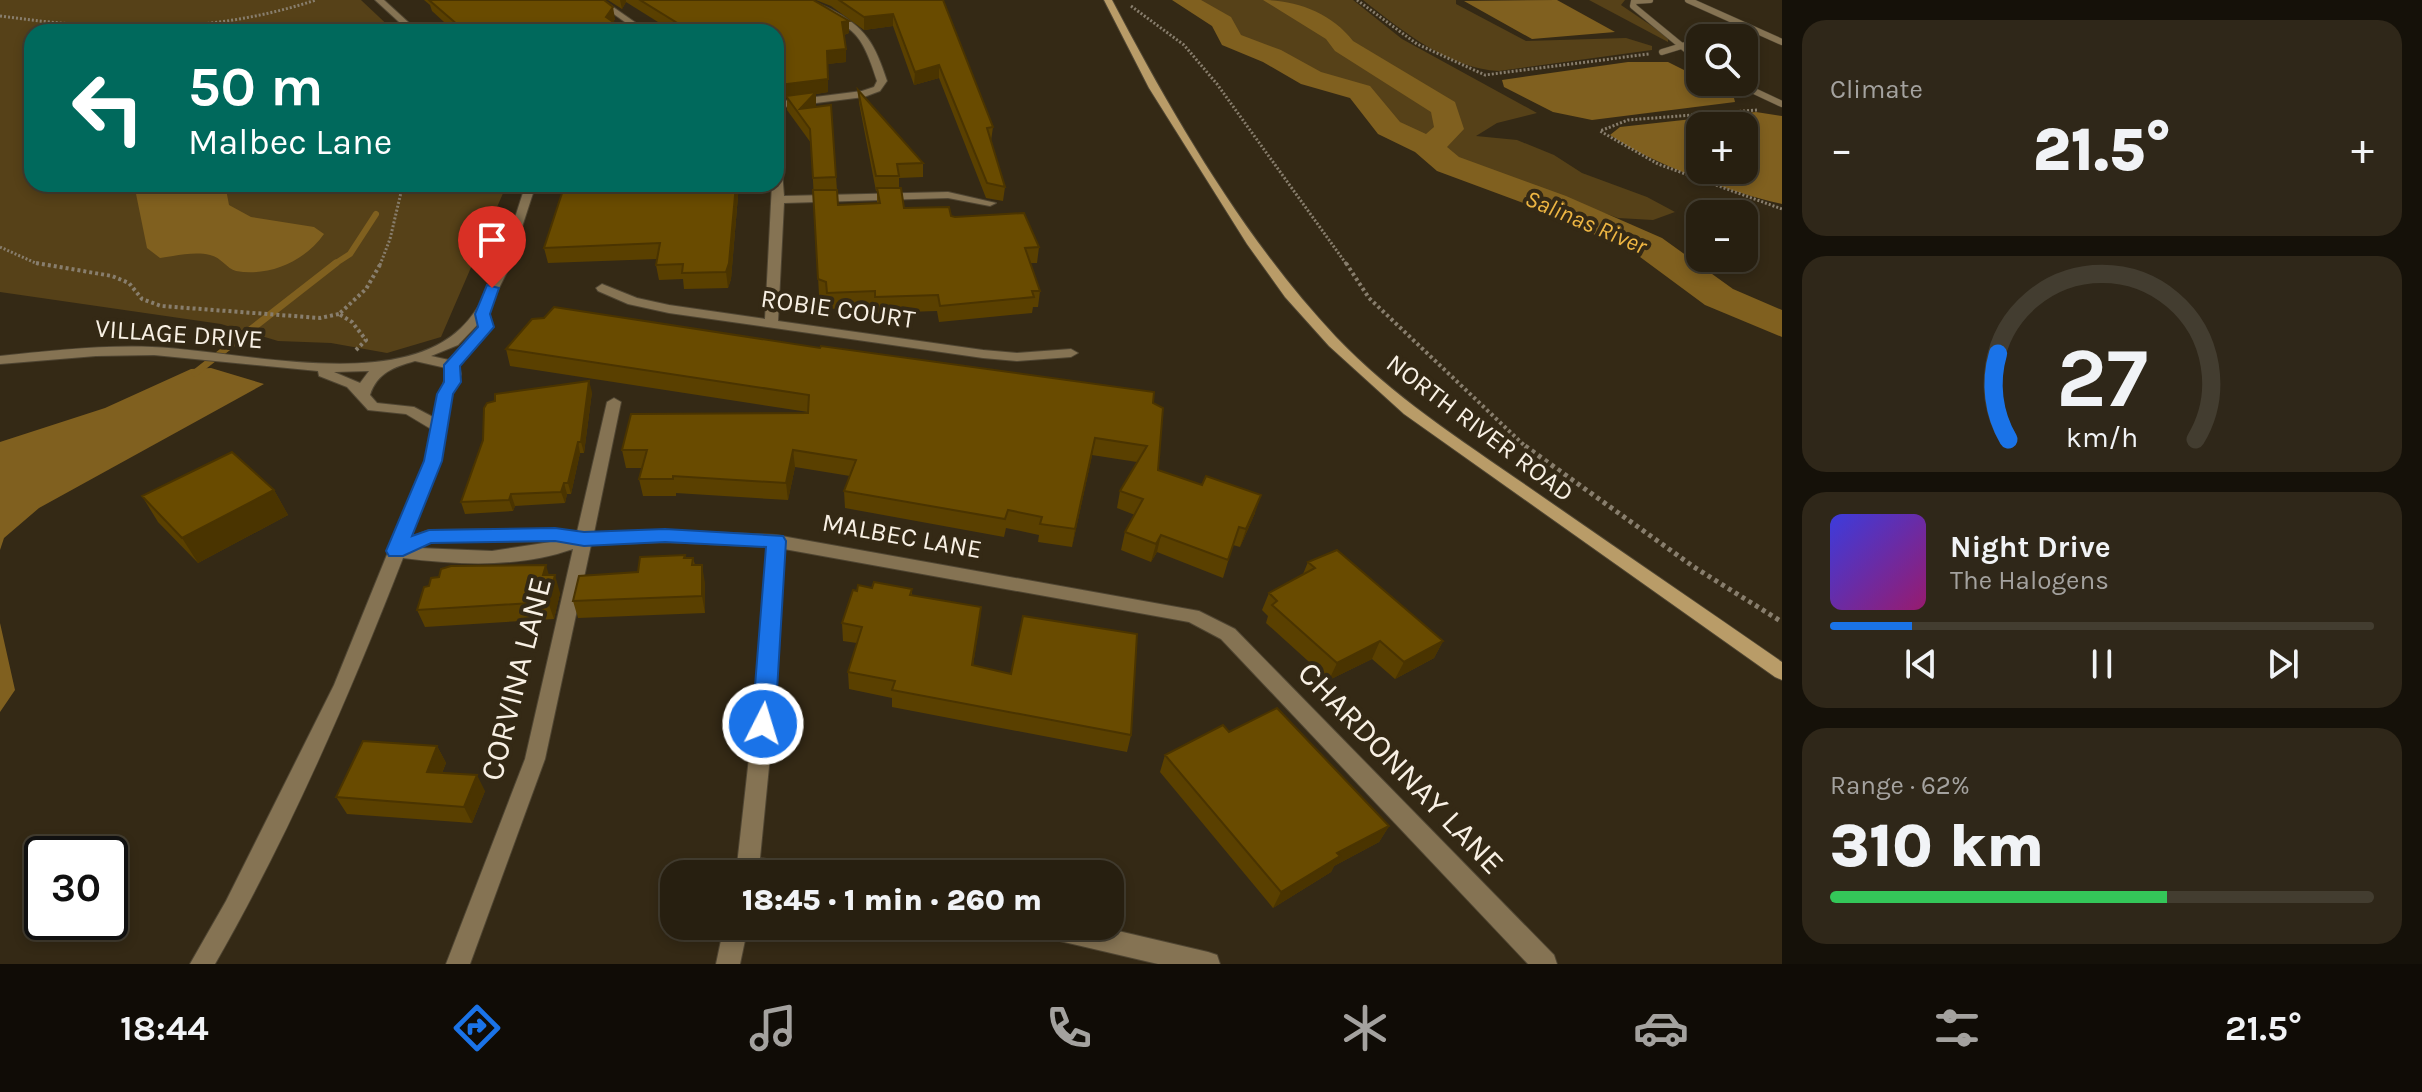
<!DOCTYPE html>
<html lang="en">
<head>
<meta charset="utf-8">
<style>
  :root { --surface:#271f10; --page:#2f2719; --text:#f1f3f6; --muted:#a4a29f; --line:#433d30; --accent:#1a73e8 }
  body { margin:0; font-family:Karla,sans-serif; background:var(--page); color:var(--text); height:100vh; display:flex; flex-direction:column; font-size:30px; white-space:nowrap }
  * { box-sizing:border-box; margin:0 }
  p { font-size:26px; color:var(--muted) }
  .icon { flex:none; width:44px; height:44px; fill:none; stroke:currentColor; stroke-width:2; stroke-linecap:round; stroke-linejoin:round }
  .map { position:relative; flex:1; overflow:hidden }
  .details { display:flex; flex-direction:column; gap:20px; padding:20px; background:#151109; width:640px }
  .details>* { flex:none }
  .guide { position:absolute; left:24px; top:24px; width:760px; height:168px; border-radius:24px; box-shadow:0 4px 12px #0003,0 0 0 2px var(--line); background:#00695c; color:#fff; overflow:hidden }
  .buttons { position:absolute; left:1686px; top:24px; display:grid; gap:16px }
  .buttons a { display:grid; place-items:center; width:72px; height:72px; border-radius:16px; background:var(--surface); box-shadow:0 4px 12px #0003,0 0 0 2px var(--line); font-size:40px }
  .speed { position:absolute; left:24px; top:836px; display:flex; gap:16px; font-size:40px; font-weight:700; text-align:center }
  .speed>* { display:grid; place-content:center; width:104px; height:104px; border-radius:50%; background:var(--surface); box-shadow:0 4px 12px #0003,0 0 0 2px var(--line); line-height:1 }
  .speed .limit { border:4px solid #111; border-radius:12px; background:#fff; color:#111 }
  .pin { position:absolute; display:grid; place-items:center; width:68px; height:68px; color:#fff; margin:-82px -34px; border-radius:50% 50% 50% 0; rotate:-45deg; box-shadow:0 0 8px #0007 }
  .pin .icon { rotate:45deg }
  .me { position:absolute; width:88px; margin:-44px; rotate:5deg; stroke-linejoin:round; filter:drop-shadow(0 0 6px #0008) }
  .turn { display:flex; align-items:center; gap:28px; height:168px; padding:0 32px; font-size:36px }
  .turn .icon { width:104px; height:104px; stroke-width:2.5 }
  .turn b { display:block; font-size:56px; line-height:68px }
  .big { font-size:60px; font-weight:800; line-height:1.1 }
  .details .widget { flex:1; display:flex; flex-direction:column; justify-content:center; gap:12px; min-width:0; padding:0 28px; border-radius:24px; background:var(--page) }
  .details .dial { align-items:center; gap:0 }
  .dial svg { height:208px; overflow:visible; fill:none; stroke:var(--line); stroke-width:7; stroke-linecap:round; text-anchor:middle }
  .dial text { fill:var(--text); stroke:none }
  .song { display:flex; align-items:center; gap:24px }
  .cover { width:96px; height:96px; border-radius:12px; background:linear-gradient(135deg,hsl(240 70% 55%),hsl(320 70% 35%)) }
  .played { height:8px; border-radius:4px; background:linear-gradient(90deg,var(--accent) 15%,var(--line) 15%) }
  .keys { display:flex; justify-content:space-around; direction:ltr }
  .heat { display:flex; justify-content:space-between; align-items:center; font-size:44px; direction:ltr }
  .charge { height:12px; border-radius:6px; background:linear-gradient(90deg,#34c759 62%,var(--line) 0) }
  .trip { position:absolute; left:660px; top:860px; width:464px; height:80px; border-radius:24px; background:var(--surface); box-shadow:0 4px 12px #0003,0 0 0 2px var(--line); font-weight:800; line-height:80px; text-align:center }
  .tab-bar { display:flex; height:128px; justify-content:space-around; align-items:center; background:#100c06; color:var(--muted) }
  .tab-bar .icon { width:56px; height:56px }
  .tab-bar .active { color:var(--accent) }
  .tab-bar b { font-size:36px; color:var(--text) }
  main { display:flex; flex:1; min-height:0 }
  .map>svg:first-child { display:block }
  .green { fill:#564118 }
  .water { fill:#80601f; fill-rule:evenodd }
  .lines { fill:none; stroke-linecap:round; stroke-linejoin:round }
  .stream-far1 { stroke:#80601f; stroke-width:6 }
  .stream { stroke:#80601f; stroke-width:7 }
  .river { fill:#80601f; fill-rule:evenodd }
  .lane-casing { stroke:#4f4532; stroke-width:7 }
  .street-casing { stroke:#4f4532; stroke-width:2 }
  .secondary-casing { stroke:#4f4532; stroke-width:2 }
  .path-far2 { stroke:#887e6d; stroke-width:3; stroke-dasharray:2 2; stroke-linecap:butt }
  .path-far1 { stroke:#887e6d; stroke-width:4; stroke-dasharray:3 3; stroke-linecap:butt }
  .path { stroke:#887e6d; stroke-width:5; stroke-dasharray:4 4; stroke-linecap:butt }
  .lane { stroke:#857353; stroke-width:6 }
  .street { fill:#857353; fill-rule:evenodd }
  .secondary { fill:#b99c68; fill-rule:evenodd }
  .wall { fill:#5a4000 }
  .shaded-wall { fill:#4a3400 }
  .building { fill:#694b00; stroke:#4a3400; stroke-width:2 }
  .route { fill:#1a73e8; stroke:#114b97; stroke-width:2 }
  .labels { text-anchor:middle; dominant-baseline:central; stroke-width:8; stroke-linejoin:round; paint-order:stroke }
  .far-water-label { font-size:24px; font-style:italic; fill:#eeb643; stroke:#342915 }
  .street-label { font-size:26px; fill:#f8f0e4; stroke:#342915 }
  .near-street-label { font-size:32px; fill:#f8f0e4; stroke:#342915 }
</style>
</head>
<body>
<main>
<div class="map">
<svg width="1782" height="964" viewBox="0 0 1782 964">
  <rect width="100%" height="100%" fill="#342915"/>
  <path class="green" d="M0,0H361L395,32H32V184H507L441,337L387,353L331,343L278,341L221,324L0,292Z
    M1191,0H1353L1402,39L1537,113L1497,123L1476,136L1517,140L1554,155L1582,173L1647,197L1675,212L1653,220L1618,218L1479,168L1396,127L1363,89L1318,76L1237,38L1221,18Z
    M1363,0H1456V4L1526,41L1626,38L1652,46V50L1499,71C1449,69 1401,30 1363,0Z
    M1589,0H1625L1621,5L1668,37V42Z"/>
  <path class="water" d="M1557,0L1615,32L1532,39L1464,1Z
    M1628,62H1668L1700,78V82H1708L1733,94L1735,102L1592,120L1553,112L1504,87L1502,80Z
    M1756,112L1782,116V204C1732,193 1652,164 1610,135L1620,127ZM1744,126V170H1700V126Z
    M134,184H225L229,205L251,217L314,227L324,234C305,261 270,277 236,271C227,269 221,257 210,255C194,251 175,256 160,258L147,248Z
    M211,368L264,384L39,508L4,538L0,550V442L105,408L191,369Z
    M0,623L15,690L0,712Z"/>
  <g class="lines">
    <path class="stream-far1" d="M333,265L350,254L376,214"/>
    <path class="stream" d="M195,373L336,263"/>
    <path class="river" d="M1172,0H1201L1231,17L1241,35L1281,50L1321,72L1370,86L1400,122L1426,134L1434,127L1431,112L1335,51L1326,39L1263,0C1296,0 1332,13 1353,41L1455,102L1464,129L1447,147L1459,157L1566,196L1662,238L1733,289L1782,310V337L1705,305L1636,254L1542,210L1437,171L1415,152L1378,134L1350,98L1301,84L1263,62L1222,45L1212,26Z"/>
    <defs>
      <path id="lane" d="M1650,0L1634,1L1633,6L1700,61
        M1688,0L1782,42
        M1662,52L1685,45
        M1735,82L1782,104"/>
      <path id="street" d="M375,0H384L419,32H410Z
        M594,0H603L649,32H639Z
        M800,0C812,0 819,4 830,9C866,27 875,44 887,81L880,91L864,97L776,108V102L862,91L874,87L877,81C857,16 847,33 800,0Z
        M776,155L781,158L784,196L948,192L996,203L990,206L948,198L784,203L778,321L983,350L1017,353L1071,349L1078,353L1071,357L1017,361L983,358L669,313L628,304L598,291L596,288L602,284L637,298L669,305L765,319L772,184H776Z
        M526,184H536L508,270L487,312L493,327L459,366L461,374L452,394L441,461L411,537L429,530L555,529L577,532L607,402L614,398L621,402L594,533L665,530L776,535L1199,611L1235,629L1554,955L1557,964H1528L1221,639L1189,622L784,549L776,695L760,858L810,866L813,874H736L756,695L767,547L665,542L591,545L545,759L470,964H446L525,759L573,549C519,568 459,565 403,558C349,697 289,835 215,964H190L226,901L334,685L425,461L431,429L406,414L368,410L347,387L319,376L318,371L154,355L96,356L0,364V356C51,351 101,345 152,347C237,350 394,393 461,328C496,294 510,229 526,184ZM478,324L479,326L449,360L431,356L458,345ZM415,361L446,368C447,377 436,404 433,417L414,407L377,403L370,395C377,373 394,367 415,361ZM369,371L360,383L334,372ZM557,541L492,551L419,548L431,542Z
        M724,926H748L740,964H716Z
        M1035,926H1097L1208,952L1217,955L1220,964H1158L1047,938L1039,934Z"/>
      <path id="secondary" d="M1104,0H1112C1174,118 1245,240 1336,337C1392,396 1461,440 1527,486C1612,545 1697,603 1782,662V680L1775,677L1404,414L1329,346L1285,297L1247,244L1149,88Z"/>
    </defs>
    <use href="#lane" class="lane-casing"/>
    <use href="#street" class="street-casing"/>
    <use href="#secondary" class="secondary-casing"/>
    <path class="path-far2" d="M1357,0L1417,44L1485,75L1649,54
      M1131,6L1184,45L1217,84L1347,265
      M0,16C110,31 209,35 316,0
      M1757,110L1628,120L1600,131L1658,164L1782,209
      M0,247L40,265
      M380,265L390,239L403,184"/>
    <path class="path-far1" d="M36,263L112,276L129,283L142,299L161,306L320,318L339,314
      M1346,263L1369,298L1527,448
      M356,350L366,340L352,322L339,314L366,289L381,263"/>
    <path class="path" d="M1525,446L1694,567L1782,622"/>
    <use href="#lane" class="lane"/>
    <use href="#street" class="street"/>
    <use href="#secondary" class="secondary"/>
  </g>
  <path class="wall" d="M424,0H604L615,19L613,22L628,32H455L432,11L430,5Z
    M608,0H813L849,33L844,35L846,62L827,64L828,92L816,94V106L815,107L831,105L838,205L877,203V191H876L859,103L858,90L923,163V177L899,178V188L904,208L951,216L1039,247L1037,263H1030L1040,291L1038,307H1033L1032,313L939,322L937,311L875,313V307L828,309L827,298L819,295L811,143L787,110V98L780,99L776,94V32H674L626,2L622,9Z
    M816,0H943L993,127L991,141L1005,187L1003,201L986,198L939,78L914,85L893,26L864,30L831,6Z
    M739,184L731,279L728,288L684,289L683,279L659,280L656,265L657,259L548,263L544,248Z
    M506,349L1153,403L1158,470L1255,513L1240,547L1233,545L1223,578L1157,552L1151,562L1121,550L1125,532L1135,515L1117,508L1120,491L1137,462L1092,455L1072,547L1038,542L1039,535L1006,528L1004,537L845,508L844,491L850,476L795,467L788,500L676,493V496H643L639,479L642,468H626L622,450L808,412L510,366Z
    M592,392L584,453H580L571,494H567L565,503L515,506L513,511L465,514L461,502Z
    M274,490L288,515L198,563L158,522L142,496Z
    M685,555L686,558H693L695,565L705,583V613L578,618L573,601L638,572Z
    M1308,562L1443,641L1434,658L1395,679L1372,659L1329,680L1266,623L1268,616L1262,610L1269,593L1303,574Z
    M549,575L560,593L554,619L425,627L417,610Z
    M872,588L912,589V596L981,607L973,666L1131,735L1127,752L892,707V698L849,689L848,672L857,643L843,641L842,623L857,591Z
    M1229,732L1389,826L1379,842L1334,866L1331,872L1273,908L1160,772L1165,755Z
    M437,746L446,763L442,773L485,791L472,823L347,814L336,797Z"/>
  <path class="shaded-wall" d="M620,0H626V2L622,9Z
    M613,7L615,19L608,29L606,17Z
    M893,14V26L864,30V17Z
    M849,21V33L843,35L842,22Z
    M846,49V62L827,64V51Z
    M939,65V78L914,85L915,72Z
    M828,79V92L816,94V106L804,120L800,109L814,94L780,99L779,85Z
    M736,184H739L731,279L728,288L726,272Z
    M589,381L592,392L584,453L581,442Z
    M1095,438L1092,455L1072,547L1075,529Z
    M578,442L580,453L571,494L568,483Z
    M793,450L795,467L788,500L786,483Z
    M564,483L567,494L565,503L561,492Z
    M274,490L288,515L198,563L182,538Z
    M511,494L515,506L513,511L509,500Z
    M1261,495L1255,513L1240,547L1246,529Z
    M1161,535L1157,552L1151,562L1156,544Z
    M546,565L551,582L543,575Z
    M702,565L705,583V613L702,596Z
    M555,575L560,593L554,619L548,602Z
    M981,607L980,624L970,683L972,665Z
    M1380,641L1372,659L1329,680L1337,663Z
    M1443,641L1434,658L1395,679L1404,662Z
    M437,746L446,763L435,789L427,772Z
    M477,775L485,791L472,823L464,807Z
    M1389,826L1379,842L1334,866L1331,872L1273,908L1281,892L1337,853Z"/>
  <path class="building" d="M429,0H604L613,7L606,17L628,32H466Z
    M640,0H813L849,21L842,22L846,49L827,51L828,79L779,85L776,82V32H692Z
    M839,0H943L993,127L987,128L1005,187L987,183L939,65L915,72L893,14L864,17Z
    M858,90L923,163L897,164L899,176H876Z
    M816,92L800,109L831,105L836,177L813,178L810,129L786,96Z
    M565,184H736L729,263L726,272L682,273L683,264L656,265L660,243L544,248Z
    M877,188H901L904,208L949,207L951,216L955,217L1024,213L1039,247L1025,248L1040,291H1032L1034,297L940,306L938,295L875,297V291L827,293L826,282L818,279L813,190H837L838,205L880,203Z
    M554,307L820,348L821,346L1154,392L1153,403L1163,408L1158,470L1202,485L1206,476L1261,495L1246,529L1239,527L1228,560L1161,535L1156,544L1125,532L1143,499L1120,491L1147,446L1095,438L1075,529L1040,524L1042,517L1008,510L1005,519L844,491L856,460L793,450L786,483L673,476V479H639L647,450H622L631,414L808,413L809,395L506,349L532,319L544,318Z
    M589,381L581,442H578L568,483H564L561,492L511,494L509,500L461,502L483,440L484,408L487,403L495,401V394Z
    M232,452L274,490L182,538L142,496Z
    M1337,550L1443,641L1404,662L1380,641L1337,663L1272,605L1277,601L1269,593L1315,568L1308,562Z
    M685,555L684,558H693L692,565H702V596L573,601L579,576L638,572L640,557Z
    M546,565L543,575H555L548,602L417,610L424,587L429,586L431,578L439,577L441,569L451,566Z
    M874,582L912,589L910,595L981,607L972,665L1011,674L1023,616L1137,634L1131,735L892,690L895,681L848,672L862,627L842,623L853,590L857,591L858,585L872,588Z
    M1277,708L1389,826L1337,853L1340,856L1281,892L1165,755L1223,725L1229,732Z
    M363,741L437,746L427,772L477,775L464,807L336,797Z"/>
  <path class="route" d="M487,285L499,288L490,314L494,327L460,366L461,382L453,394L442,461L412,536L429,530L555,528L584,532L665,529L783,536L786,541L775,724L771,730L763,733L755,730L752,724L766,547L665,542L584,546L555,541L431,543L403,556H389L386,551L424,461L437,394L444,382V365L478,327L475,314Z"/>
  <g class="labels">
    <g class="far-water-label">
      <text transform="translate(1586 222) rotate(23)">Salinas River</text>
    </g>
    <g class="street-label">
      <text transform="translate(838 309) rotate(8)">ROBIE COURT</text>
      <text transform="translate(179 334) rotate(4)">VILLAGE DRIVE</text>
      <text transform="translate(1480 428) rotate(37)">NORTH RIVER ROAD</text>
      <text transform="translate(902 536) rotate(10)">MALBEC LANE</text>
    </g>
    <g class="near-street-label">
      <text transform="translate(516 679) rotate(-76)">CORVINA LANE</text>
      <text transform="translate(1401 768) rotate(46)">CHARDONNAY LANE</text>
    </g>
  </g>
</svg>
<div class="buttons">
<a><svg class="icon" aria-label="search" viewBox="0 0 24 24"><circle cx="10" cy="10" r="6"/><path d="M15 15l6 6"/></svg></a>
<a>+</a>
<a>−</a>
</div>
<div class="speed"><div class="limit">30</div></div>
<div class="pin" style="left:492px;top:288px;background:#d93025"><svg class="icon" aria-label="arrive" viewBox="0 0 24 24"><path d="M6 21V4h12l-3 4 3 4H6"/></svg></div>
<svg class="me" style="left:763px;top:724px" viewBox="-20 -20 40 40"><circle r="17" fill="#1a73e8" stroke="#fff" stroke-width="3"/><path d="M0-11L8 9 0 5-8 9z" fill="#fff"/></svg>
<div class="trip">18:45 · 1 min · 260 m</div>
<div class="guide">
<div class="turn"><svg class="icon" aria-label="left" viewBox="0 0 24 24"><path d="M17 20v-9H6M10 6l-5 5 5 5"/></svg><div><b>50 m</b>Malbec Lane</div></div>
</div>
</div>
<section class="details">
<div class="widget"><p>Climate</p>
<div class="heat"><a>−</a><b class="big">21.5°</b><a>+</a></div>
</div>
<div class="widget dial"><svg viewBox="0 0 100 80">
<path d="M14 69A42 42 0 1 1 86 69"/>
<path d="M14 69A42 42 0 0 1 10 36" stroke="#1a73e8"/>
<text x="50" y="56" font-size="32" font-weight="700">27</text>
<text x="50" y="72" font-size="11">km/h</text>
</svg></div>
<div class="widget">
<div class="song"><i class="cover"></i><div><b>Night Drive</b><p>The Halogens</p></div></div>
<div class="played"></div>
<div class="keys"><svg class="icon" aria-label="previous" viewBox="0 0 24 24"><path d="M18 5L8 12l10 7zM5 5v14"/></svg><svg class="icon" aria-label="pause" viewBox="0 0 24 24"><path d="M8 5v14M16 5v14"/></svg><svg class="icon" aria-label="next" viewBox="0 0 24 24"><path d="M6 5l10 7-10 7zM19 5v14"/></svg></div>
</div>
<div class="widget"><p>Range · 62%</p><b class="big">310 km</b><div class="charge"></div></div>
</section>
</main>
<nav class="tab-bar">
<b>18:44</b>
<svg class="icon active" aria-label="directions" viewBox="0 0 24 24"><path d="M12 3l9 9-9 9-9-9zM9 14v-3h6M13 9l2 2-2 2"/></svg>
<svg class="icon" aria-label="music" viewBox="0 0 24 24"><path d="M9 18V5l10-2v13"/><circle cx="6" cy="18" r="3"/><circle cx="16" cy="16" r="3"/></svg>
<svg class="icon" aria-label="phone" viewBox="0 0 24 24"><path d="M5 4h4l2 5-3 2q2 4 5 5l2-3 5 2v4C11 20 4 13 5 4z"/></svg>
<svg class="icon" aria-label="climate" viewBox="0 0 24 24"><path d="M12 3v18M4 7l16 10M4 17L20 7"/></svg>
<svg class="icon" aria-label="car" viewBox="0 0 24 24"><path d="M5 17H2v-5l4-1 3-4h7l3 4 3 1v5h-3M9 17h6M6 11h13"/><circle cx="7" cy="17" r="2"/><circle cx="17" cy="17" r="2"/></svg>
<svg class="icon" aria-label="filters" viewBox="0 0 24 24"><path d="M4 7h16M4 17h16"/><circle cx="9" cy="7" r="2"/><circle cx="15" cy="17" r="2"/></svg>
<b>21.5°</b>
</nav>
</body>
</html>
